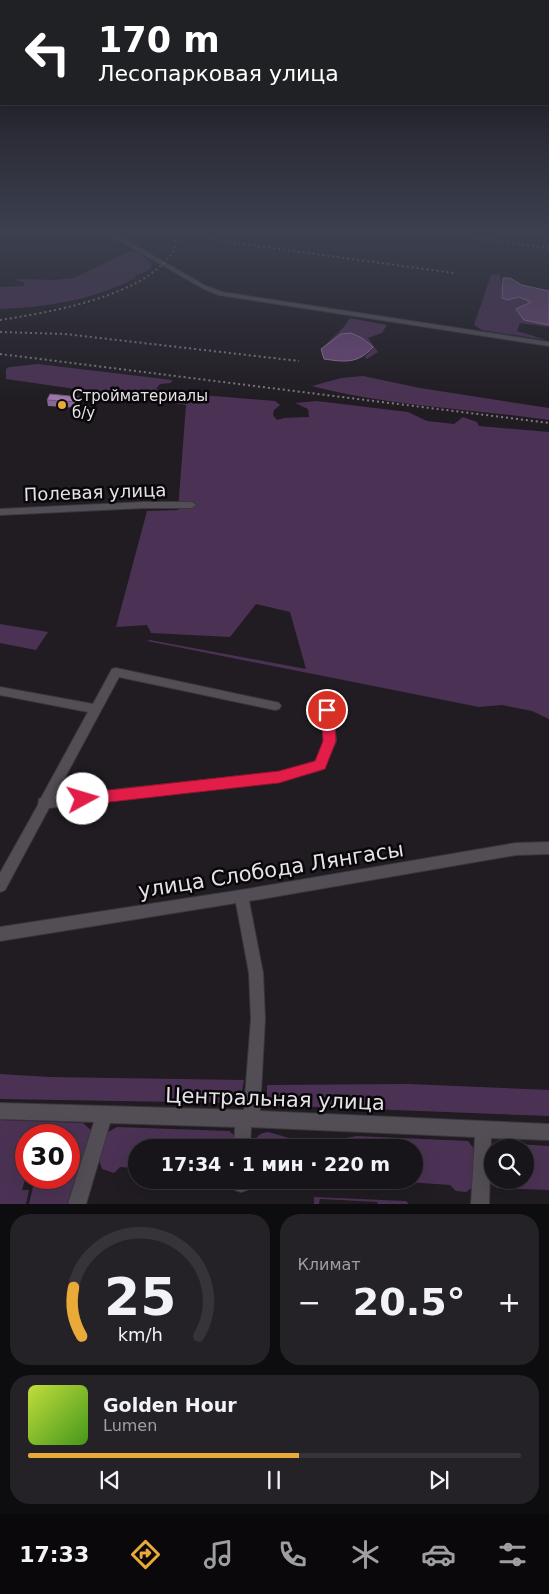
<!DOCTYPE html>
<html lang="ru">
<head>
<meta charset="utf-8">
<style>
  :root { --surface:#18151a; --page:#252227; --text:#f1f3f6; --muted:#9f9fa2; --line:#363439; --accent:#e9aa38 }
  body { margin:0; font-family:"DejaVu Sans",sans-serif; background:var(--page); color:var(--text); height:100vh; display:flex; flex-direction:column; font-size:19px; white-space:nowrap }
  * { box-sizing:border-box; margin:0 }
  p { font-size:16px; color:var(--muted) }
  .icon { flex:none; width:28px; height:28px; fill:none; stroke:currentColor; stroke-width:2; stroke-linecap:round; stroke-linejoin:round }
  .map { position:relative; height:1204px; overflow:hidden }
  .panel { display:flex; flex-direction:column; gap:10px; padding:10px; background:#0d0c0e; flex:1 }
  .panel>* { flex:none }
  .hud { position:absolute; left:0px; top:0px; width:550px; height:105px; box-shadow:0 5px 20px #0002,0 0 0 1px var(--line); background:#202124; color:#fff; overflow:hidden }
  .fabs { position:absolute; left:484px; top:1139px; display:grid; gap:10px }
  .fabs a { display:grid; place-items:center; width:50px; height:50px; border-radius:50%; background:var(--surface); box-shadow:0 5px 20px #0002,0 0 0 1px var(--line); font-size:25px }
  .speed { position:absolute; left:15px; top:1124px; display:flex; gap:10px; font-size:25px; font-weight:700; text-align:center }
  .speed>* { display:grid; place-content:center; width:65px; height:65px; border-radius:50%; background:var(--surface); box-shadow:0 5px 20px #0002,0 0 0 1px var(--line); line-height:1 }
  .speed .limit { border:8px solid #d22; background:#fff; color:#111 }
  .pin { position:absolute; display:grid; place-items:center; width:42px; height:42px; color:#fff; margin:-21px; border:2px solid #fff; border-radius:50%; box-shadow:0 1px 5px #0007 }
  .me { position:absolute; width:55px; margin:-28px; rotate:84deg; stroke-linejoin:round; filter:drop-shadow(0 0 4px #0008) }
  .turn { display:flex; align-items:center; gap:18px; height:105px; padding:0 15px; font-size:22px }
  .turn .icon { width:65px; height:65px; stroke-width:2.5 }
  .turn b { display:block; font-size:35px; line-height:42px }
  .big { font-size:38px; font-weight:700; line-height:1.1 }
  .panel .card { flex:1; display:flex; flex-direction:column; justify-content:center; gap:8px; min-width:0; padding:0 18px; border-radius:20px; background:var(--page) }
  .panel .dial { align-items:center; gap:0 }
  .dial svg { height:130px; overflow:visible; fill:none; stroke:var(--line); stroke-width:7; stroke-linecap:round; text-anchor:middle }
  .dial text { fill:var(--text); stroke:none }
  .song { display:flex; align-items:center; gap:15px }
  .cover { width:60px; height:60px; border-radius:8px; background:linear-gradient(135deg,hsl(70 70% 55%),hsl(100 70% 35%)) }
  .played { height:5px; border-radius:2px; background:linear-gradient(90deg,var(--accent) 55%,var(--line) 55%) }
  .keys { display:flex; justify-content:space-around; direction:ltr }
  .heat { display:flex; justify-content:space-between; align-items:center; font-size:28px; direction:ltr }
  .panel .tiles { flex:1; display:grid; gap:10px; grid-template-columns:1fr 1fr }
  .card:last-child { grid-column:span 2 }
  .trip { position:absolute; left:128px; top:1139px; width:295px; height:50px; border-radius:25px; background:var(--surface); box-shadow:0 5px 20px #0002,0 0 0 1px var(--line); font-weight:700; line-height:50px; text-align:center }
  .dock { display:flex; height:80px; justify-content:space-around; align-items:center; background:#0a080a; color:var(--muted) }
  .dock .icon { width:35px; height:35px }
  .dock .on { color:var(--accent) }
  .dock b { font-size:22px; color:var(--text) }
  .map>svg:first-child { display:block }
  .green { fill:#4b3254; fill-rule:evenodd }
  .water { fill:#6a4676; stroke:#8f7598 }
  .lines { fill:none; stroke-linecap:round; stroke-linejoin:round }
  .minor-casing { stroke:#3a373b; stroke-width:2 }
  .minor { fill:#534e55; fill-rule:evenodd }
  .rail { stroke:#7c797e; stroke-width:2; stroke-dasharray:2 3; stroke-linecap:butt }
  .wall { fill:#886793 }
  .building { fill:#9e78ab; stroke:#6f5478 }
  .route { fill:#e11d48; stroke:#92132f }
  .poi-dot { fill:#e9aa38; stroke:#09070a; stroke-width:2 }
  .labels { text-anchor:middle; dominant-baseline:central; stroke-width:5; stroke-linejoin:round; paint-order:stroke }
  .far-poi-label { font-size:15px; fill:#e6e3e7; stroke:#09070a; text-anchor:start }
  .street-label { font-size:18px; fill:#e6e3e7; stroke:#09070a }
  .near-street-label { font-size:21px; fill:#e6e3e7; stroke:#09070a }
</style>
</head>
<body>
<div class="map">
<svg width="549" height="1204" viewBox="0 0 549 1204">
  <rect width="100%" height="100%" fill="#201c22"/>
  <path class="green" d="M130,251L139,253L152,264L149,270L133,277H137C93,300 49,307 0,309V287L24,286V282L17,281V279L55,280L74,278Z
    M499,274L507,300L519,297L531,302L516,309L524,320L549,325V327L520,323L517,331L546,340L482,330L474,325L491,275Z
    M350,318L387,325L382,333L368,338L378,352L367,359L365,357L373,348L341,334L321,349L343,328Z
    M38,364L172,380L171,383L160,384L156,389L190,394L275,401L280,405L274,410L273,415L277,420L284,418L309,417L308,409L295,403L317,401L408,412L427,421L454,424L463,417L477,422L479,426L549,432V719L532,711L502,705L479,707L147,641L150,640L306,669L290,612L256,604L230,637L151,633L147,625L116,627L147,511L178,510L186,405L6,379V369L9,367Z
    M363,376L420,388L549,408V420C472,409 387,406 312,386L341,378Z
    M0,624L48,632L36,650L0,643Z
    M0,1074L49,1077L244,1080L240,1103L0,1099Z
    M408,1084L549,1090V1116L267,1105V1085Z
    M0,1120L83,1123L92,1131L67,1204H29L35,1178H69V1135H26V1177L22,1190H29L26,1204H0Z
    M117,1127L229,1131L235,1136L236,1147L136,1148V1168L120,1167L114,1173L102,1169L98,1157L108,1132Z
    M268,1132L300,1141L301,1143L327,1144L328,1141L357,1136L468,1141L475,1150L473,1187L466,1192L456,1191L450,1185L378,1180H414V1148H253C255,1138 258,1133 268,1132Z
    M500,1143L549,1146V1190L497,1188L488,1182L490,1147L495,1143ZM492,1148H525V1180H492Z
    M314,1197L406,1201L409,1204H378L377,1202L320,1199L319,1204H314Z"/>
  <path class="water" d="M503,278H510L522,285L549,291V325L524,320L516,309L531,302L519,297L507,300L502,298Z
    M351,333L362,338L373,347C358,364 345,362 324,359L321,349L341,334Z"/>
  <g class="lines">
    <defs>
      <path id="minor" d="M103,231H110L206,286L222,292L549,342V346L219,295L202,288Z
        M144,502H192L196,505L192,508H144L0,515V509Z
        M116,668L275,702L279,703L281,706L279,709L275,710L119,677L55,796L279,772L316,761L324,741L321,710L323,707L327,706L331,707L333,710L336,741L324,769L279,782L49,808L5,890L0,892V873L38,805L39,799L41,798L88,712L0,695V687L93,704L112,669Z
        M549,842V854L516,855L249,901L263,973L265,1019L260,1111L549,1124V1140L491,1138L489,1204H471L475,1137L251,1127L250,1148H234L235,1127L110,1123L86,1204H68L94,1122L0,1119V1103L244,1110L251,1019L249,973L236,903L0,941V927L241,890L516,843Z
        M234,1180H250L247,1190L241,1192L235,1190L233,1184Z"/>
    </defs>
    <use href="#minor" class="minor-casing"/>
    <use href="#minor" class="minor"/>
    <path class="rail" d="M190,231L227,242L454,273
      M423,231L549,248
      M0,320C47,313 137,297 167,259C169,257 173,253 174,250C176,245 175,237 175,231
      M0,332L65,334L299,361
      M0,354L549,423"/>
  </g>
  <path class="wall" d="M80,397L81,403L80,408L48,406L47,400Z"/>
  <path class="building" d="M50,394L80,397L79,402L47,400Z"/>
  <linearGradient id="sky" x2="0" y2="1"><stop stop-color="#120f13"/><stop offset="0.58" stop-color="#3c404f"/><stop offset="1" stop-color="#3c404f" stop-opacity="0"/></linearGradient>
  <rect width="549" height="400" fill="url(#sky)"/>
  <path class="route" d="M327,705L332,707L334,710L336,741L325,769L279,783L83,805L78,803L76,799L78,794L83,793L279,771L315,761L323,741L321,710L323,707Z"/>
  <circle class="poi-dot" cx="62" cy="405" r="5"/>
  <g class="labels">
    <g class="far-poi-label">
      <text x="72" y="396">Стройматериалы<tspan x="72" dy="17">б/у</tspan></text>
    </g>
    <g class="street-label">
      <text transform="translate(95 492) rotate(-2)">Полевая улица</text>
    </g>
    <g class="near-street-label">
      <text transform="translate(271 870) rotate(-9)">улица Слобода Лянгасы</text>
      <text transform="translate(275 1099) rotate(2)">Центральная улица</text>
    </g>
  </g>
</svg>
<div class="fabs">
<a><svg class="icon" aria-label="search" viewBox="0 0 24 24"><circle cx="10" cy="10" r="6"/><path d="M15 15l6 6"/></svg></a>
</div>
<div class="speed"><div class="limit">30</div></div>
<div class="pin" style="left:327px;top:710px;background:#d93025"><svg class="icon" aria-label="arrive" viewBox="0 0 24 24"><path d="M6 21V4h12l-3 4 3 4H6"/></svg></div>
<svg class="me" style="left:83px;top:799px" viewBox="-20 -20 40 40"><circle r="19" fill="#fff"/><path d="M0-13L10 11 0 6-10 11z" fill="#e11d48"/></svg>
<div class="trip">17:34 · 1 мин · 220 m</div>
<div class="hud">
<div class="turn"><svg class="icon" aria-label="left" viewBox="0 0 24 24"><path d="M17 20v-9H6M10 6l-5 5 5 5"/></svg><div><b>170 m</b>Лесопарковая улица</div></div>
</div>
</div>
<section class="panel">
<div class="tiles">
<div class="card dial"><svg viewBox="0 0 100 80">
<path d="M14 69A42 42 0 1 1 86 69"/>
<path d="M14 69A42 42 0 0 1 9 39" stroke="#e9aa38"/>
<text x="50" y="56" font-size="32" font-weight="700">25</text>
<text x="50" y="72" font-size="11">km/h</text>
</svg></div>
<div class="card"><p>Климат</p>
<div class="heat"><a>−</a><b class="big">20.5°</b><a>+</a></div>
</div>
<div class="card">
<div class="song"><i class="cover"></i><div><b>Golden Hour</b><p>Lumen</p></div></div>
<div class="played"></div>
<div class="keys"><svg class="icon" aria-label="previous" viewBox="0 0 24 24"><path d="M18 5L8 12l10 7zM5 5v14"/></svg><svg class="icon" aria-label="pause" viewBox="0 0 24 24"><path d="M8 5v14M16 5v14"/></svg><svg class="icon" aria-label="next" viewBox="0 0 24 24"><path d="M6 5l10 7-10 7zM19 5v14"/></svg></div>
</div>
</div>
</section>
<nav class="dock">
<b>17:33</b>
<svg class="icon on" aria-label="directions" viewBox="0 0 24 24"><path d="M12 3l9 9-9 9-9-9zM9 14v-3h6M13 9l2 2-2 2"/></svg>
<svg class="icon" aria-label="music" viewBox="0 0 24 24"><path d="M9 18V5l10-2v13"/><circle cx="6" cy="18" r="3"/><circle cx="16" cy="16" r="3"/></svg>
<svg class="icon" aria-label="phone" viewBox="0 0 24 24"><path d="M5 4h4l2 5-3 2q2 4 5 5l2-3 5 2v4C11 20 4 13 5 4z"/></svg>
<svg class="icon" aria-label="climate" viewBox="0 0 24 24"><path d="M12 3v18M4 7l16 10M4 17L20 7"/></svg>
<svg class="icon" aria-label="car" viewBox="0 0 24 24"><path d="M5 17H2v-5l4-1 3-4h7l3 4 3 1v5h-3M9 17h6M6 11h13"/><circle cx="7" cy="17" r="2"/><circle cx="17" cy="17" r="2"/></svg>
<svg class="icon" aria-label="filters" viewBox="0 0 24 24"><path d="M4 7h16M4 17h16"/><circle cx="9" cy="7" r="2"/><circle cx="15" cy="17" r="2"/></svg>
</nav>
</body>
</html>
